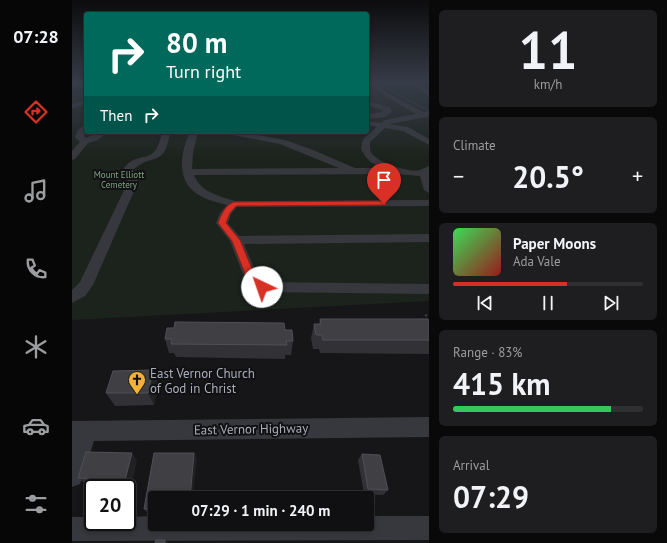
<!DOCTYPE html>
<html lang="en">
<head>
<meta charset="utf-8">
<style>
  :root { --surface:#101012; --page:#1e1e20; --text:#f1f3f6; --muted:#9c9d9f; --line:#303032; --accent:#d93025 }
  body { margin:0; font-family:"PT Sans",sans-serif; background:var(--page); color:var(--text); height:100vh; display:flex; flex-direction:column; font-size:15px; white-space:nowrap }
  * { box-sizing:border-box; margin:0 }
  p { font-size:13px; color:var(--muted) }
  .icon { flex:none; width:22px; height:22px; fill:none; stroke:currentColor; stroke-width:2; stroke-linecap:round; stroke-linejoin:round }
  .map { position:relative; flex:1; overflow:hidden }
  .sheet { display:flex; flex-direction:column; gap:10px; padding:10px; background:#09090a; width:238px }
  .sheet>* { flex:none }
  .guide { position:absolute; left:12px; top:12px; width:285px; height:122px; border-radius:4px; box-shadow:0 2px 6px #0003,0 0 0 1px var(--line); background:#00695c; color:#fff; overflow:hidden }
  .speed { position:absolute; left:12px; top:479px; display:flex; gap:8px; font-size:20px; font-weight:700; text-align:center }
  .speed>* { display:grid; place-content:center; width:52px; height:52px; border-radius:50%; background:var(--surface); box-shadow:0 2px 6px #0003,0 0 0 1px var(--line); line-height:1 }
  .speed .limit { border:2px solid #111; border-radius:6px; background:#fff; color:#111 }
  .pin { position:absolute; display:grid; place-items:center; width:34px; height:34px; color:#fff; margin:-41px -17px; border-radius:50% 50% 50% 0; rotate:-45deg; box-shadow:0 0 4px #0007 }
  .pin .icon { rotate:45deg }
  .me { position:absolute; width:44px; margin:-22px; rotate:318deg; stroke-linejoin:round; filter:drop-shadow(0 0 3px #0008) }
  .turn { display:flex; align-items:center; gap:14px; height:84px; padding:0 16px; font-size:18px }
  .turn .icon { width:52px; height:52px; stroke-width:2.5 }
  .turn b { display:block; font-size:28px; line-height:34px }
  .then { display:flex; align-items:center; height:38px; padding:0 16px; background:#0003; gap:8px; font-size:15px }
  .big { font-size:30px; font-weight:700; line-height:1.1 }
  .sheet .widget { flex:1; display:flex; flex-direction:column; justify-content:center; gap:6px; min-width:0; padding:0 14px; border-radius:6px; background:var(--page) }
  .sheet .dial { align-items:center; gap:0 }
  .dial b { font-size:52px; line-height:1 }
  .song { display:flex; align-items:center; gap:12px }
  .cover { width:48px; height:48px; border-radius:6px; background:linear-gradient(135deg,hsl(130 70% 55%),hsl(0 70% 35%)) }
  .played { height:4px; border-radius:2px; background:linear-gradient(90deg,var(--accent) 60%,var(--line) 60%) }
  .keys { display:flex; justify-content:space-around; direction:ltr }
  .heat { display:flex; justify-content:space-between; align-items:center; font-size:22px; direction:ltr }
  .charge { height:6px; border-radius:3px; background:linear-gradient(90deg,#34c759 83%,var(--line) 0) }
  .trip { position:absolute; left:76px; top:491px; width:226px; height:40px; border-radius:4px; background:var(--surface); box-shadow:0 2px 6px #0003,0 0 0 1px var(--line); font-weight:700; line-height:40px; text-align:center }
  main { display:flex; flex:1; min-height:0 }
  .tabs { display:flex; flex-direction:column; width:72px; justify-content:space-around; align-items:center; background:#060607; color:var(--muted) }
  .tabs .icon { width:28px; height:28px }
  .tabs .active { color:var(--accent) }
  .tabs b { font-size:18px; color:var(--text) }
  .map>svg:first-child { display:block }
  .green { fill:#1c231d }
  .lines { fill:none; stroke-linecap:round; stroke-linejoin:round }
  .stream { stroke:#2c353c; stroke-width:1.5 }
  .path-far1 { stroke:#3d3f44; stroke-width:1.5; stroke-dasharray:2 3; stroke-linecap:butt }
  .path { stroke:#3d3f44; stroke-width:2; stroke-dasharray:2.5 4; stroke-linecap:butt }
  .minor { fill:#37383d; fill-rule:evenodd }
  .wall { fill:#323236 }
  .shaded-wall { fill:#212124 }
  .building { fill:#3f3f44; stroke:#4f5156 }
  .route { fill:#d93025; stroke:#8d1f18 }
  .labels { text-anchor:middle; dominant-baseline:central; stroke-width:4; stroke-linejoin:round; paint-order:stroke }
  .far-park-label { font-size:9px; fill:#7fa381; stroke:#111113 }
  .near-poi-label { font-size:13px; fill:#a8adb8; stroke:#111113; text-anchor:start }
  .near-street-label { font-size:13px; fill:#a8adb8; stroke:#111113 }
</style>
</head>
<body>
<main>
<nav class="tabs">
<b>07:28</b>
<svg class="icon active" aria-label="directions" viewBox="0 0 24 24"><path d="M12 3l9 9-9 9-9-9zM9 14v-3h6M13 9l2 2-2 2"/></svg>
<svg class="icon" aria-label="music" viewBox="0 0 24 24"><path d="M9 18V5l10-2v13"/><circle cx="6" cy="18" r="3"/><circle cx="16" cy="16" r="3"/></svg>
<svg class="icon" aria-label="phone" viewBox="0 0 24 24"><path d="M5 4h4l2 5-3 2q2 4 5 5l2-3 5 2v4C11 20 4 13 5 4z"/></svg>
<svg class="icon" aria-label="climate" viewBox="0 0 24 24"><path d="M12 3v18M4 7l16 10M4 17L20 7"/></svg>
<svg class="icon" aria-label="car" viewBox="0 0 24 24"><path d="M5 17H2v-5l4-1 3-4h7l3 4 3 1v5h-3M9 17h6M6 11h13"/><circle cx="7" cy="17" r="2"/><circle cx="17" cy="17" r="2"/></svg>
<svg class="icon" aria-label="filters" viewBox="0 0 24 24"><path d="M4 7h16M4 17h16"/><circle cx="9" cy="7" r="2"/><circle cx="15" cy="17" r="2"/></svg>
</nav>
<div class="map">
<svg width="357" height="543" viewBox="0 0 357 543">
  <rect width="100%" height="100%" fill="#161618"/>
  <path class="green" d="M0,83H14V132H295V83H357V301L0,320Z"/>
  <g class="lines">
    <path class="stream" d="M315,83L318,90L357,111"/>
    <path class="path-far1" d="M353,316L357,314"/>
    <path class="path" d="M350,321L351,317L355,315"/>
    <path class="minor" d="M0,83H14V86H0Z
      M300,83H306L315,93L352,112L357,111V115L355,117L317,124L336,127L357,139V145L331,131L313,128L298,142C298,146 297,150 300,154C308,163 337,173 348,170C351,169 354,167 357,166V193L352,190L348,176L324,174L122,175C128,192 147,196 163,201L357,200V206L165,207L159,214L156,223L167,236L357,234V242L172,244L187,280L192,282L357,284V294L190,292L176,287L158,241L144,223L148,213L155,205C143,202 127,198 118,188C105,173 110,148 118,132H126L121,152L120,169L267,168L208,144L155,134L151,132H169L213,140L241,150L283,168H310C299,163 293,159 289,148L291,139L305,127L295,125V121L309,123L312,120L344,114L311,95Z
      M338,83H345L357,91V96Z
      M14,100V104L0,108V104Z
      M295,101L318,107L320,112L313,117L296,119V115L312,111L295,105Z
      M11,126H14V132L12,136L14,138L26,132H35L26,140L16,143L3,159L0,160V151L8,142L3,137L6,130Z
      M90,132H98C93,168 82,152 62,169L66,182L21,285L13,296L0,303V290L8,282L56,182L52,168C68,148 83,169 90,132Z
      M357,417V437L22,441L8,484L0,487V421Z
      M83,516V524H295V516H357V540L0,541V517H21V522H55V517Z"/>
  </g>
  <path class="wall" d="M248,319L357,321V354L248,353L247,349H241L239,338L242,324H247Z
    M213,330L221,341L219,355H213V359L104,357L102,353H97L93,339Z
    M81,370L86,383L82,405L43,406L34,393Z
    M122,453L125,460L83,498V518L80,515H78L72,509Z
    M290,454L316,490L311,495L292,494L286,460Z
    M65,460L29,485H15L6,478Z"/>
  <path class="shaded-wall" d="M81,370L86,383L82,405L76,393Z
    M60,453L65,460L55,508V488H51Z
    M122,453L125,460L121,498H118Z
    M93,540L96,542V543H93Z"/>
  <path class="building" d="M248,319H356L357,321V340H251L250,335H244L242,324H249Z
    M103,322L212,323L213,330H220L221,341H214L215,345L99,344L100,339H93L95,328H102Z
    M81,370L76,393H34L41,371Z
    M14,452L60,453L51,488H29L31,479L6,478Z
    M82,453H122L118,498H83V514H79V509H72Z
    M290,454L308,455L316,490L296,489Z
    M84,540H93V543H83Z"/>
  <linearGradient id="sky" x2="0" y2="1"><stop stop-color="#0c0c0d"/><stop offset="0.52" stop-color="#363c48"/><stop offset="1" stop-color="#363c48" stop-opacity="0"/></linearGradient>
  <rect width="357" height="159" fill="url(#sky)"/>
  <path class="route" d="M312,201L314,202V205L164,206L158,213L154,223L168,240L185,281L193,285L195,287L190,291L178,286L160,241L146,223C149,215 153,205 162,202Z"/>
  <defs>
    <symbol id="church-pin" viewBox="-11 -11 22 30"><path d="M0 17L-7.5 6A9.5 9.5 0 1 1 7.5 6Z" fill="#f2b134" stroke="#111113"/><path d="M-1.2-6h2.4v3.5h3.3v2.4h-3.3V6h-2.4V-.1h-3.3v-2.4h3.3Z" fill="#111"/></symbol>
  </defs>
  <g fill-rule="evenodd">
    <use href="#church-pin" x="55" y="370" width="20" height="27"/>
  </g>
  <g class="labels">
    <g class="far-park-label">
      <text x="47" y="174">Mount Elliott<tspan x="47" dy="10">Cemetery</tspan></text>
    </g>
    <g class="near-poi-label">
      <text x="78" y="373">East Vernor Church<tspan x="78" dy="15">of God in Christ</tspan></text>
    </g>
    <g class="near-street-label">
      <text transform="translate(179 429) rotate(-1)">East Vernor Highway</text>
    </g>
  </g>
</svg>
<div class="speed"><div class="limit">20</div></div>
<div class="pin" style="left:312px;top:204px;background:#d93025"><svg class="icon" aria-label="arrive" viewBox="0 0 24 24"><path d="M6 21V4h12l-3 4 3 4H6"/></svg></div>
<svg class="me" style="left:190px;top:287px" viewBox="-20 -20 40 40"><circle r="19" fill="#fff"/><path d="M0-13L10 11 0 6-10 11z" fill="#d93025"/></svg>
<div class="trip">07:29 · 1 min · 240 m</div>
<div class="guide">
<div class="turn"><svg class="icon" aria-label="right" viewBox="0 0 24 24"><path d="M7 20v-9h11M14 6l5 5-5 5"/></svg><div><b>80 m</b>Turn right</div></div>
<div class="then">Then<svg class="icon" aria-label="right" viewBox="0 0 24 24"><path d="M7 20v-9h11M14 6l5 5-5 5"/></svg></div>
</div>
</div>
<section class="sheet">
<div class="widget dial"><b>11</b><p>km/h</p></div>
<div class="widget"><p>Climate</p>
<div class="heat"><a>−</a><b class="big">20.5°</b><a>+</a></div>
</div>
<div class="widget">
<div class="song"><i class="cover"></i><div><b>Paper Moons</b><p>Ada Vale</p></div></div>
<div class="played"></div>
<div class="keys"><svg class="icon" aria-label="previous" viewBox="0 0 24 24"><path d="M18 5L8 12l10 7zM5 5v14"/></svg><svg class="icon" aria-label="pause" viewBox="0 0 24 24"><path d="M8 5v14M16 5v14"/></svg><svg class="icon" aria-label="next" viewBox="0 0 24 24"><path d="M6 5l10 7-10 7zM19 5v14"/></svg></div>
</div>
<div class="widget"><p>Range · 83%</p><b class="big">415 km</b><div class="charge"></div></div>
<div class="widget"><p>Arrival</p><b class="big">07:29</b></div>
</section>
</main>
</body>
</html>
